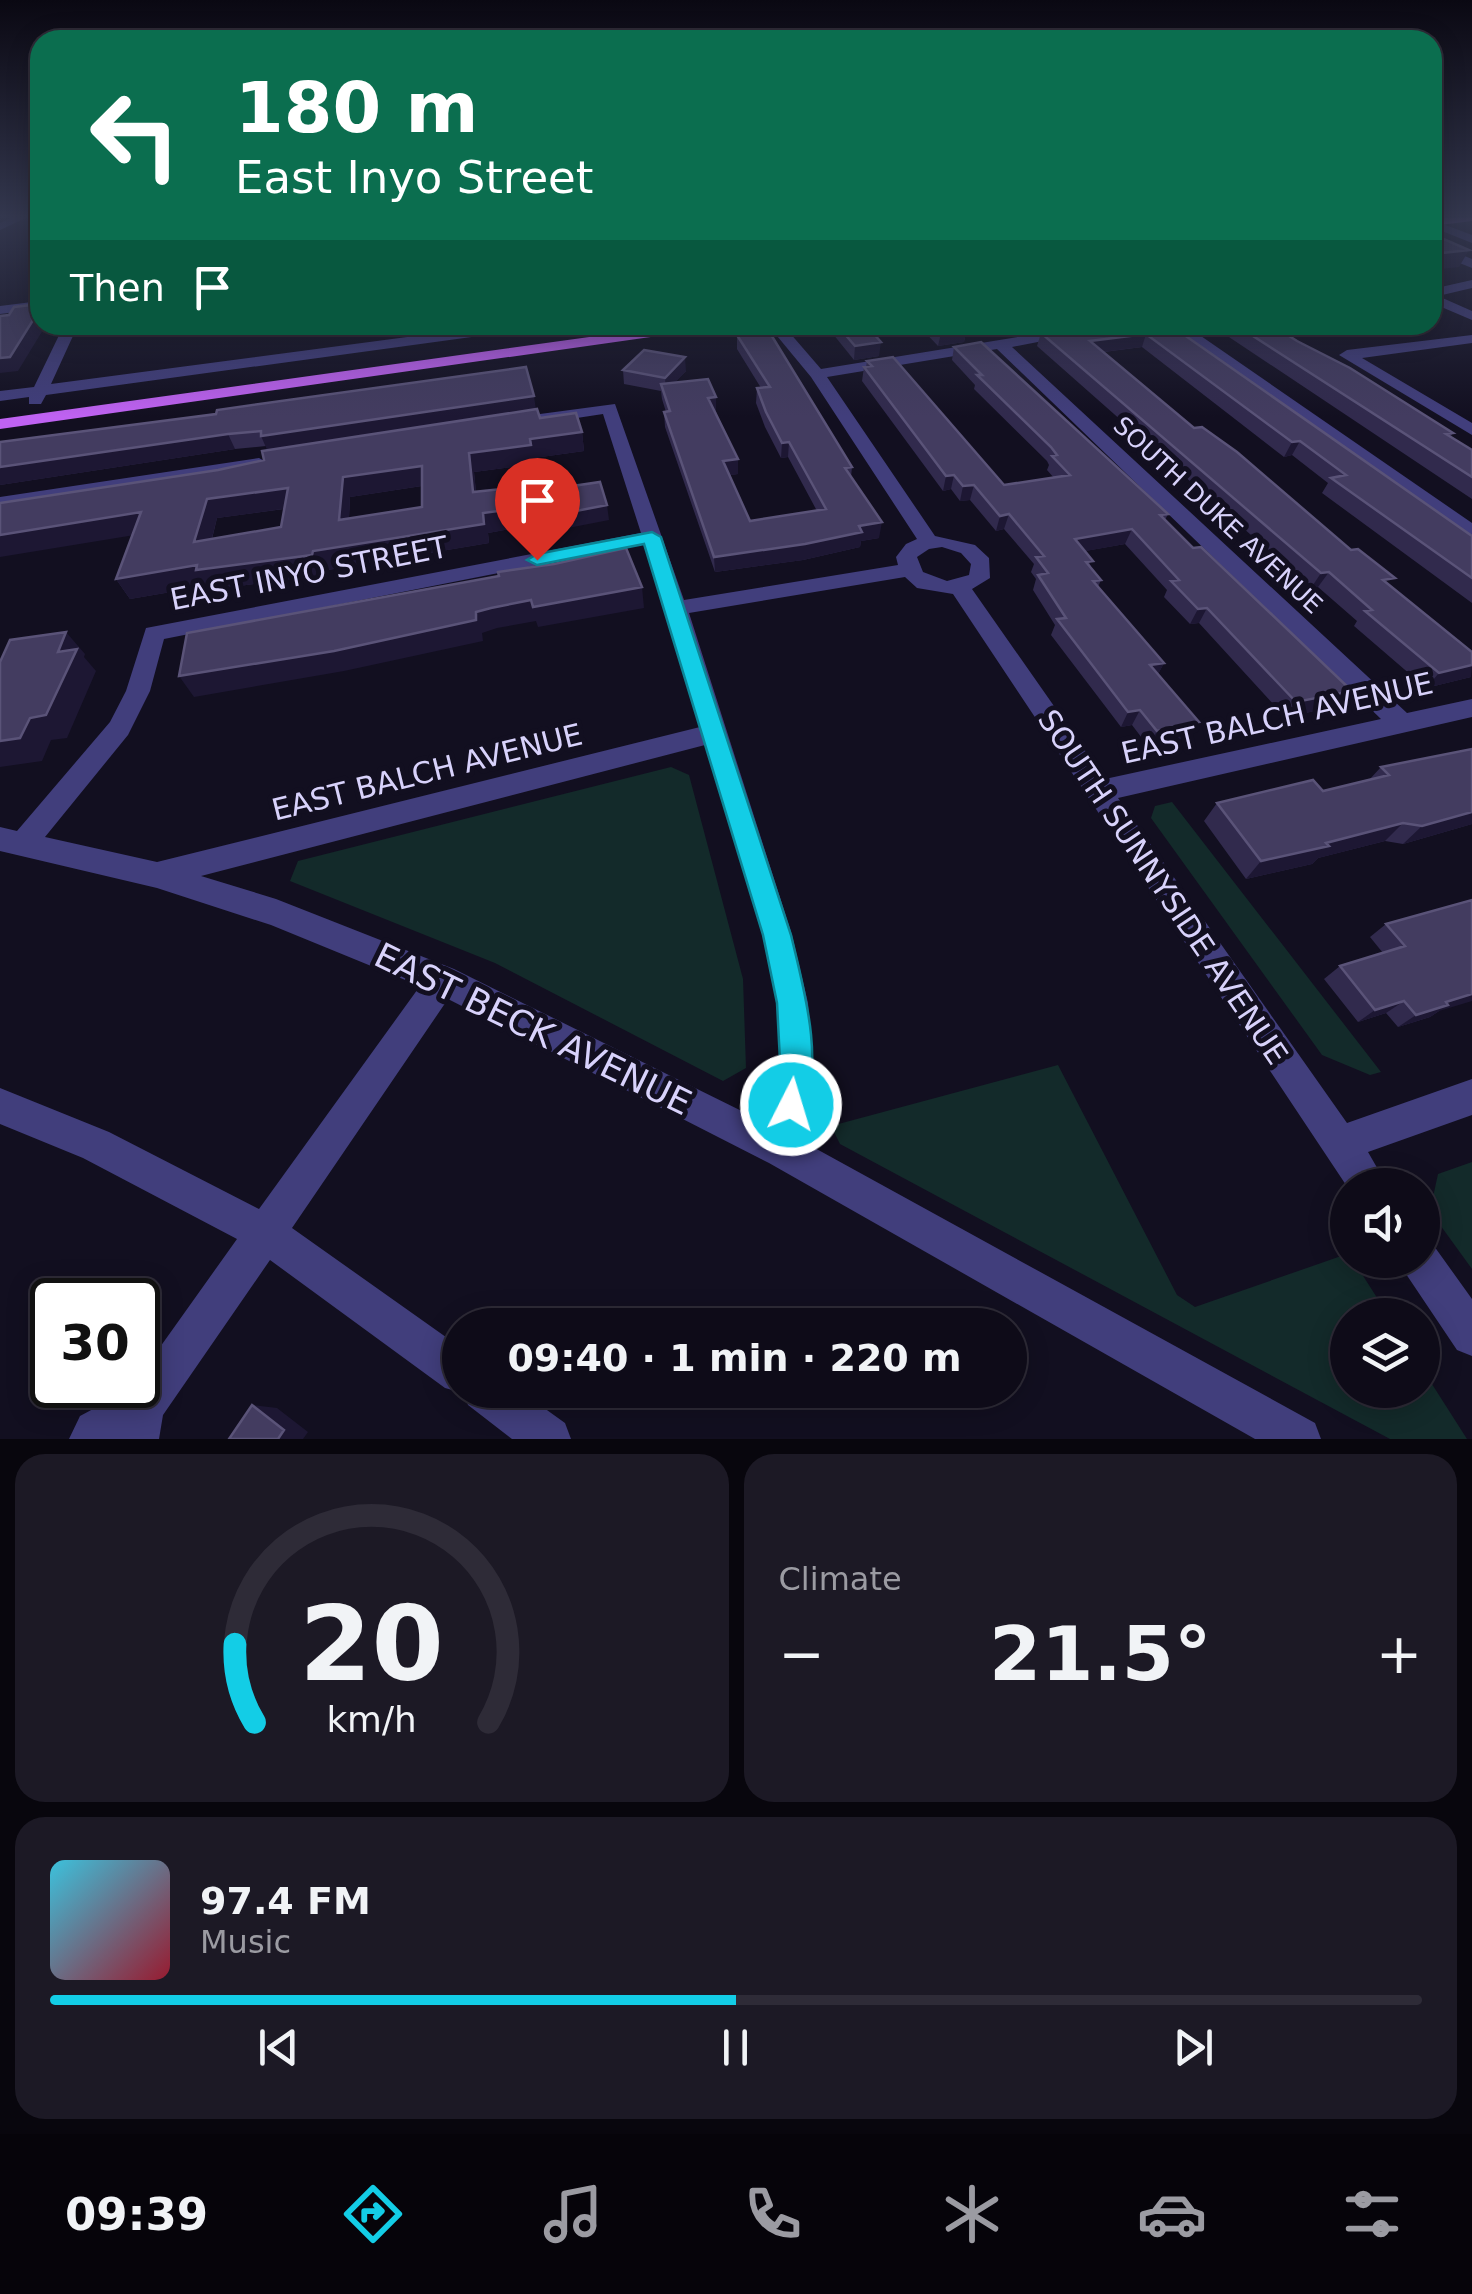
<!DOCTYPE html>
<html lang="en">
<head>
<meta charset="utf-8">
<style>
  :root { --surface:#0e0b18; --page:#1c1925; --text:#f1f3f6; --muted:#9b9ba2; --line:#2e2b37; --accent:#13cde6 }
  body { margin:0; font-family:"DejaVu Sans",sans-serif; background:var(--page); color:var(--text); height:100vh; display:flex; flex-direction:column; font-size:38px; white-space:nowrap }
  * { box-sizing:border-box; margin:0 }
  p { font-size:32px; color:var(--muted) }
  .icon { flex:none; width:55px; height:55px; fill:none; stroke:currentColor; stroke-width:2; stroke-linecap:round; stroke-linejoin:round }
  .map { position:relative; height:1439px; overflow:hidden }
  .side { display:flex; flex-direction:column; gap:15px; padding:15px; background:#08060d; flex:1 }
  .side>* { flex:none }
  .hud { position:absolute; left:30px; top:30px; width:1412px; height:305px; border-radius:30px; box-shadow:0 5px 25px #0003,0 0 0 2px var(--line); background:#0b6e4f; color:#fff; overflow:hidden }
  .fabs { position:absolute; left:1330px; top:1168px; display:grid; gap:20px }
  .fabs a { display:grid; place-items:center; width:110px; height:110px; border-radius:50%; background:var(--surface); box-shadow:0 5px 25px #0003,0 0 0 2px var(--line); font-size:50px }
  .speed { position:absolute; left:30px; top:1278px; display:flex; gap:20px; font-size:50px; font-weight:700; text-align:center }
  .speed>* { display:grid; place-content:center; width:130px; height:130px; border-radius:50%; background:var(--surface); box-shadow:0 5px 25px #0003,0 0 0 2px var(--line); line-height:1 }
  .speed .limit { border:5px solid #111; border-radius:15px; background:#fff; color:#111 }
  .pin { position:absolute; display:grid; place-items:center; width:85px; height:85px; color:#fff; margin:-102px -42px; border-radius:50% 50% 50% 0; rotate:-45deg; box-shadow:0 0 10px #0007 }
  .pin .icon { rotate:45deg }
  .me { position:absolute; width:110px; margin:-55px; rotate:5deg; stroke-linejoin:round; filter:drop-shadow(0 0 8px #0008) }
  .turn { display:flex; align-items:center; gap:35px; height:210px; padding:0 40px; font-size:45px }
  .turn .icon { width:130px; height:130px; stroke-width:2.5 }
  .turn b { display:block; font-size:70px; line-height:85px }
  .then { display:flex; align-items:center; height:95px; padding:0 40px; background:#0003; gap:20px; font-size:38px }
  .big { font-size:75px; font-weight:700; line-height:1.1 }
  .side .widget { flex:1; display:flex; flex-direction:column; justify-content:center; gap:15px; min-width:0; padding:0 35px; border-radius:30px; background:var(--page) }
  .side .dial { align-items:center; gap:0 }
  .dial svg { height:260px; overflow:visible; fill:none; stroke:var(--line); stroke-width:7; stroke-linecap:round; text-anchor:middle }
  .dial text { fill:var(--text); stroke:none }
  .song { display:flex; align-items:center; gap:30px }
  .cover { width:120px; height:120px; border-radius:15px; background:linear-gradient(135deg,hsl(190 70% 55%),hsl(350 70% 35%)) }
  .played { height:10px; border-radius:5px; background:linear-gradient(90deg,var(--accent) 50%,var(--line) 50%) }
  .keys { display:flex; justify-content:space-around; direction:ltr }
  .heat { display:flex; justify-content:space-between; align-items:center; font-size:55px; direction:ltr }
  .side .tiles { flex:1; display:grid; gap:15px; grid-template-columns:1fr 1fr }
  .widget:last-child { grid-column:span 2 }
  .trip { position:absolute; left:442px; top:1308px; width:585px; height:100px; border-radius:50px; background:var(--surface); box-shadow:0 5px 25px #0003,0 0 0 2px var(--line); font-weight:700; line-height:100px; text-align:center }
  .tabs { display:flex; height:160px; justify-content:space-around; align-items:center; background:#06040a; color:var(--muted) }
  .tabs .icon { width:70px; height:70px }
  .tabs .active { color:var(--accent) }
  .tabs b { font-size:45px; color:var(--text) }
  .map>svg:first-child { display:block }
  .green { fill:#132a2a }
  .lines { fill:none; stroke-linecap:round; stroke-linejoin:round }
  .minor { fill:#413e7c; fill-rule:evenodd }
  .major { fill:#bf62f2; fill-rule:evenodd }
  .wall { fill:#312a4d; fill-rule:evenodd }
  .shaded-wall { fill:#1d1733 }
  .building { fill:#433c60; stroke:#5a5378; stroke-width:2.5; fill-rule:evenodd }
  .route { fill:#13cde6; stroke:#0c8596; stroke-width:2.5 }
  .labels { text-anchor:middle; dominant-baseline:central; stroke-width:10; stroke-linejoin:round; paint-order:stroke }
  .far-street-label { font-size:25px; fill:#d8d2fb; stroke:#120f20 }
  .street-label { font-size:30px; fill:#d8d2fb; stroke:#120f20 }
  .near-street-label { font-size:35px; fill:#d8d2fb; stroke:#120f20 }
</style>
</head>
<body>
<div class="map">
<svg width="1472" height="1439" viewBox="0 0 1472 1439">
  <rect width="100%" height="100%" fill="#120f20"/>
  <path class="green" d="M671,767L689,775L743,979L746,1068L723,1081L495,963L290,881L298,861Z
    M1172,802L1381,1072L1370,1075L1322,1055L1151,818L1155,806Z
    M1058,1065L1177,1295L1195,1307L1347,1254L1348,1260H1353L1388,1315H1348V1390H1422L1423,1370L1467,1439H1390L840,1144L831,1126Z
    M1472,1162V1269L1430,1211L1438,1174Z"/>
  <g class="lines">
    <path class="minor" d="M15,216H30L0,230V223Z
      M1432,220L1472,235V243L1432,227Z
      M1432,243L1472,259V268L1432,252Z
      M1472,280V288L1438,296L1472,311V320L1432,303V289Z
      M40,301V309L0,314V306Z
      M64,325H78L51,384L498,325H537L530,329L46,395L41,404H29V397L0,401V391L34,387Z
      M768,325H783L821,369L1091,325H1125L1012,347L1407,713L1472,699V717L1118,798L1347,1123L1472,1079V1115L1368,1152L1387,1185L1348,1188L953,594L917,588L905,577L689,613L792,935L808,1003L813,1061L802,1141L1315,1423L1321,1439H1255L769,1163L448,999L292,1228L460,1347V1390H519L565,1423L571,1439H512L468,1405L463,1393L445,1388L270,1260L163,1415L159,1439H69L80,1416L138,1385V1378L237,1239L83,1158L0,1124V1088L109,1132L259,1209L420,986L271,925L157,888L0,851V827L17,831L110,722L126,691L146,628L641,533L603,414L531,425L523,420L525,416L615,404L684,600L898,565L896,557L906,544L917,539L811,377ZM997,349L1381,719L1105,779L972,589L990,578L989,558L975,545L935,536L827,377ZM645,544L700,727L157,862L45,837L128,735L150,691L164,639ZM942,547L961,553L971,564L969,575L947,581L923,572L917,557L929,549ZM705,745C732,836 786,968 779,1062C777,1083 772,1104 768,1124L454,969L276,899L201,876Z
      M1169,325H1185L1472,523V538Z
      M1472,335V343L1362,358L1472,423V435L1339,355L1347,350Z
      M259,458L268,463L265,467L0,509V497Z
      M1422,1241L1434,1246L1472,1299V1356L1457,1350L1406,1274L1400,1260H1422Z"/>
    <path class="major" d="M1472,216V221L1432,226V219Z
      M676,325H714L707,329L0,429V419Z"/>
  </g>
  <path class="wall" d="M833,325H866L879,356L854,360L833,334Z
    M918,325H963L967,329L964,342L938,346Z
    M1013,325H1068L1022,332Z
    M1170,325L1472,536V603L1322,493L1328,483L1292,455L1284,457L1142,347L1104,352L1194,428L1389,585L1471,677L1426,688L1354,626L1357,621L1318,587L1311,588L1037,346L1041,333Z
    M1211,325H1272L1453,433L1451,436L1472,450V499Z
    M737,335L852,467L851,477L879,538L861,541L860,547L803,560L715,572L665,427L664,412H666L662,399L661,391L624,384L623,370L686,371L675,382L716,397V412L738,459V474L730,475L750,521L817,511L788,457L781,458L765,427L756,403L757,388H761L737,349Z
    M954,347L1168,514L1165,520L1193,548L1352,691L1340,706L1285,717L1199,623L1190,624L1164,597L1167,590L1125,544L1085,551L1091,567L1101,580L1098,587L1164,663L1158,674L1199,722L1190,737L1148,746L1132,725L1121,727L1051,635L1055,625L1033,590L1036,579L1031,572L1034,564L1004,529L996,531L970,500L960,501L951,489L943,491L862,381L864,367H866L867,361L1004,485L1054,478L1047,470L1049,465L1047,461L974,389L975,385L952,360Z
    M536,409L540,418L582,432L584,451L534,458L535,464L474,472L476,492L510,529L488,533L489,543L322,571V575L208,590L206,586L130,599L116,579L218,470L264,460L268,450L266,446L235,449L0,485V442ZM422,486V507L349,518L350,497ZM284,509L281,527L212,539L217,518Z
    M1472,749V824L1403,844L1385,841L1318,858L1312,864L1246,879L1204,821L1217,803L1323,791L1369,780L1381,767Z
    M1472,900L1439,1011L1430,1017L1398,1027L1386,1013L1358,1022L1324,979L1340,966L1383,953L1370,937L1386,924Z"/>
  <path class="shaded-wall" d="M1469,250L1459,267L1432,270V254Z
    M40,309V325H46L18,371L0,373V358Z
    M1024,325H1068L1022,332Z
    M967,329L964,342L938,346L941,333Z
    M1146,334L1142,347L1086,354L1090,341Z
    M881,342L879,356L854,360L855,346Z
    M685,357L686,371L666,392L665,378Z
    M534,396L536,410L268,452L261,436Z
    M716,397V412L708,398Z
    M582,432L584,451L534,458L535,464L474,472L478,512L473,492L469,453L530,439Z
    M228,434L235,449L0,485V467Z
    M1300,441L1292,455L1284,457L1292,442Z
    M789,442L788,457L781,458L782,443Z
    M738,459V474L724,476L723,461Z
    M422,466L428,485L350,497L348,539L339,520L343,477Z
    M954,475L951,489L943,491L946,476Z
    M974,485L970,500L960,501L963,486Z
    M288,488L297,507L217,518L206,561L194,542L207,499Z
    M501,489L510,529L488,533L489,543L322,571V575L208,590L206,586L130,599L116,579L197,565L313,551L483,513Z
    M607,505L609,520L527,536L524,521Z
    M141,512L153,532L0,557V535Z
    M1009,514L1004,529L996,531L1000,516Z
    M882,522L879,538L861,541L860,547L803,560L715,572L714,557Z
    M1132,529L1125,544L1069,554L1075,539Z
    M1329,572L1318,587L1311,588L1321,573Z
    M642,587L644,608L538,627L536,621L497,628L482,633L483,641L344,671L194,697L179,676L491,608L531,600Z
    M1207,608L1199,623L1190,624L1198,609Z
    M66,632L85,654L84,657L96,671L67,738L51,740L42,761L0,767V741L30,718Z
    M1164,663L1156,678L1150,665Z
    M1472,665L1471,677L1426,688L1439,673Z
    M1352,691L1340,706L1285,717L1296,702Z
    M1140,710L1132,725L1121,727L1128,712Z
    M1199,722L1190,737L1148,746L1157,731Z
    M1472,812V824L1403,844L1422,826Z
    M1403,823L1385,841L1318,858L1312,864L1246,879L1261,861Z
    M1472,994V1001L1439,1011L1430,1017L1398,1027L1416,1015L1446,1002Z
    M1404,1001L1386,1013L1358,1022L1375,1010Z
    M252,1405L277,1408L308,1432L303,1439H278Z"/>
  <path class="building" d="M1432,234L1469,250L1432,254Z
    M40,304V309L10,357L0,358V316L9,315L14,307Z
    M837,325H866L881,342L855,346Z
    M933,325H963L967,329L941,333Z
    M1081,325H1170L1472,536V578L1331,478L1346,475L1300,441L1292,442L1146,334L1090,341L1194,428L1202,427L1237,452L1351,550L1358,549L1395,578L1383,580L1472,652V665L1439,673L1365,611L1372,610L1329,572L1321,573L1041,333Z
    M1236,325H1272L1297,341L1350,368L1453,433L1446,434L1472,450V477Z
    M770,333L852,467L845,468L882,522L859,526L862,532L805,544L714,557L664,412L670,411L661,384L708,379L716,397L708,398L738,459L723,461L750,521L826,509L789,442L782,443L766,412L757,388L770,387L737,335Z
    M981,342L1168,514L1160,515L1193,548L1201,547L1352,691L1296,702L1207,608L1198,609L1171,581L1179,580L1132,529L1075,539L1093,561L1086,562L1101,580L1093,581L1164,663L1150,665L1199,722L1157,731L1140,710L1128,712L1057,619L1066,618L1038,575L1048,573L1036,557L1044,556L1009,514L1000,516L974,485L963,486L954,475L946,476L864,367L872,366L867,361L893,357L1004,485L1070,475L1052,456L1057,455L1051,447L977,375H982L954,347Z
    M644,350L685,357L665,378L623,370Z
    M526,367L534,396L261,436V431L228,434L0,467V442L216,414L217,410Z
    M537,409L540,418L576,413L582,432L530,439L531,445L469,453L473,492L501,489L506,510L483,513L484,524L313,551L312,555L196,570L197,565L116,579L141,512L0,535V503L218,470L264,460L262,451ZM422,466V507L339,520L343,477ZM288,488L281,527L194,542L207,499Z
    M600,482L607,505L524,521L518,494Z
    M626,548L642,587L533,607L531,600L491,608L476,612V620L334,651L179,676L187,633L499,576L498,572L554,564Z
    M66,632L58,652L77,649L46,715L30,718L20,738L0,741V662L10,640Z
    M1472,749V812L1422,826L1403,823L1326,843L1329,846L1261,861L1217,803L1313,780L1323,791L1389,775L1381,767Z
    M1472,900V994L1446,1002L1448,1005L1416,1015L1404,1001L1375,1010L1340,966L1405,946L1386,924Z
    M252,1405L284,1430L278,1439H229Z"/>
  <linearGradient id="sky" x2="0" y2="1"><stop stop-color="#0a0812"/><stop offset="0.52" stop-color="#33374e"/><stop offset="1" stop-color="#33374e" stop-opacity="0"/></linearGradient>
  <rect width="1472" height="417" fill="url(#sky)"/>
  <path class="route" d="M652,532L661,537L791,935C804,990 825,1061 802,1116L791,1121L780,1116L775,1105L780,1061L777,1003L763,935L644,544L537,565L527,560L537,554Z"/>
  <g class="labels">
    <g class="far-street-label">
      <text transform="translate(1218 515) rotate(43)">SOUTH DUKE AVENUE</text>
    </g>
    <g class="street-label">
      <text transform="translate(309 573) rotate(-11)">EAST INYO STREET</text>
      <text transform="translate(1277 718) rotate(-13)">EAST BALCH AVENUE</text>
      <text transform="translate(427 772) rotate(-14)">EAST BALCH AVENUE</text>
      <text transform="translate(1163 887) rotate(56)">SOUTH SUNNYSIDE AVENUE</text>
    </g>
    <g class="near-street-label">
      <text transform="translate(533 1029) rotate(26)">EAST BECK AVENUE</text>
    </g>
  </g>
</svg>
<div class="fabs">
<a><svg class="icon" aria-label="sound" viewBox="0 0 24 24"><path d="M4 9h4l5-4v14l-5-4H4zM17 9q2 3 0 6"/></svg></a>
<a><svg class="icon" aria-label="layers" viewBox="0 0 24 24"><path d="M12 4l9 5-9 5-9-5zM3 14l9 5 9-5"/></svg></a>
</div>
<div class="speed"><div class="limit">30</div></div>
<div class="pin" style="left:537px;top:560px;background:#d93025"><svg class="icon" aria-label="arrive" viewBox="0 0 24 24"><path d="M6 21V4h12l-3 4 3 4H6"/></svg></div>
<svg class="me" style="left:791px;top:1105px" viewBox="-20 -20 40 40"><circle r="17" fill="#13cde6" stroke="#fff" stroke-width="3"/><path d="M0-11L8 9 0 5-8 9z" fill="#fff"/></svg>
<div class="trip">09:40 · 1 min · 220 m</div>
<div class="hud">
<div class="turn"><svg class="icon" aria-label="left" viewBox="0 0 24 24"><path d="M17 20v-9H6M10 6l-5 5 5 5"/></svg><div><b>180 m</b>East Inyo Street</div></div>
<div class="then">Then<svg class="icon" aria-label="arrive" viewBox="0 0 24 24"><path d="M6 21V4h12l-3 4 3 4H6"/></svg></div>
</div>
</div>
<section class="side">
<div class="tiles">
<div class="widget dial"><svg viewBox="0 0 100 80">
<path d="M14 69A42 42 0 1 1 86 69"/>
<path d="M14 69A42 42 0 0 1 8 45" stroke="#13cde6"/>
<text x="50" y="56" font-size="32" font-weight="700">20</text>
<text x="50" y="72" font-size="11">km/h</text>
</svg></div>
<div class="widget"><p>Climate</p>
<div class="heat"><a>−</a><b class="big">21.5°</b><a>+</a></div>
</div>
<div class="widget">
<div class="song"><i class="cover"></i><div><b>97.4 FM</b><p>Music</p></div></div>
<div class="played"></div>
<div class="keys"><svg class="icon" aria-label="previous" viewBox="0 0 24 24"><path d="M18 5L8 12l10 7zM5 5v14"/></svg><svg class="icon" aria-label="pause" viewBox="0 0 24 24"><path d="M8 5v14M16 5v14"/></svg><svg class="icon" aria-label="next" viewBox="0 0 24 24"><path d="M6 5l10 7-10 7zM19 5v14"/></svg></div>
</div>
</div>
</section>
<nav class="tabs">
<b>09:39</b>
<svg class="icon active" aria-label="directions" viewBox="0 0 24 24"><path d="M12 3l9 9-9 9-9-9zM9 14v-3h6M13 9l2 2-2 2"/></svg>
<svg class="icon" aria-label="music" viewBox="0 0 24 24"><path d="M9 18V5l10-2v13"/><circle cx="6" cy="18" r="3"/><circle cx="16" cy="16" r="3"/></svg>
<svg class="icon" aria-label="phone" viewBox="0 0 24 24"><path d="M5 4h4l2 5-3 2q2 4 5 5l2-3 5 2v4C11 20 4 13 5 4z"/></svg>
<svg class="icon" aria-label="climate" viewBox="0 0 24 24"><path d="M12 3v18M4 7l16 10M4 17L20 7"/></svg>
<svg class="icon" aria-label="car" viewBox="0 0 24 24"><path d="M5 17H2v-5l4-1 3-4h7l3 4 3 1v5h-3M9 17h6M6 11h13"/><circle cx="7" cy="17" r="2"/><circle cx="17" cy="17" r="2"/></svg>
<svg class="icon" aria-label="filters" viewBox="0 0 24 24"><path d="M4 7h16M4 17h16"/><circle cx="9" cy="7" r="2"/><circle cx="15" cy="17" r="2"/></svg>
</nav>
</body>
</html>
